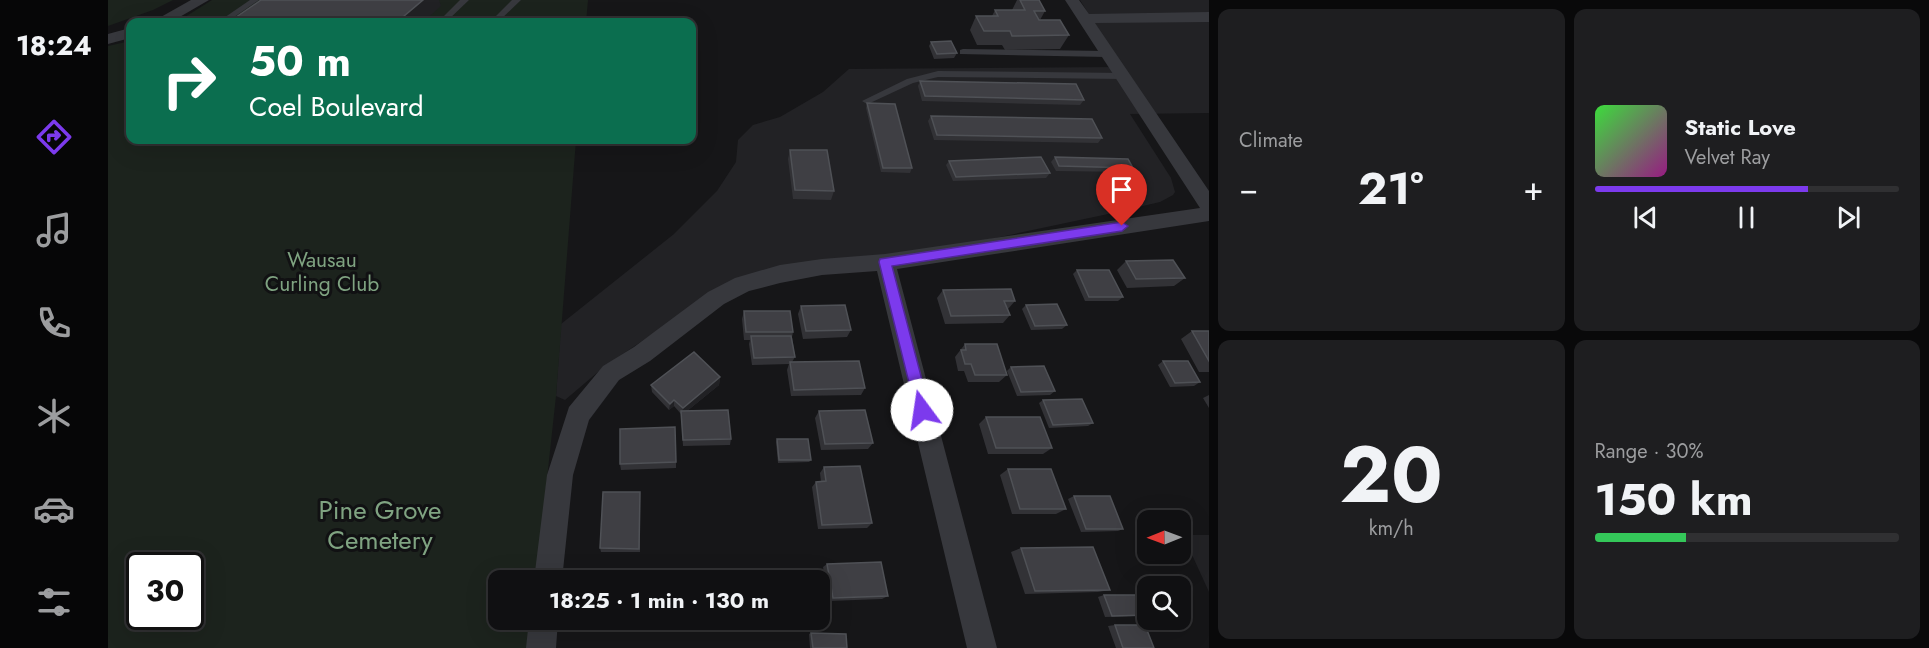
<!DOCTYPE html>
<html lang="en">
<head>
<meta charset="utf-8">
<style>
  :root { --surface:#101012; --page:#1e1e20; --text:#f1f3f6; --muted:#9c9d9f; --line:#303032; --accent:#7c3aed }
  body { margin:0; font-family:Jost,sans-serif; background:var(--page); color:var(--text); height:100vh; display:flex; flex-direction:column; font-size:22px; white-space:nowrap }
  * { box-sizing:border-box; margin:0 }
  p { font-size:20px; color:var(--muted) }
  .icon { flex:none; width:33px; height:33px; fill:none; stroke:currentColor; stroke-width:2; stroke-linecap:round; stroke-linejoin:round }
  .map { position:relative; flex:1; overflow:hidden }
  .sheet { display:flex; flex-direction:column; gap:9px; padding:9px; background:#09090a; width:720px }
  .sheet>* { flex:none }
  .guide { position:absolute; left:18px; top:18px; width:570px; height:126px; border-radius:12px; box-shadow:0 6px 24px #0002,0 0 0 2px var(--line); background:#0b6e4f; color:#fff; overflow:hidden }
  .needle { width:39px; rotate:269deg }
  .fabs { position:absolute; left:1029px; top:510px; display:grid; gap:12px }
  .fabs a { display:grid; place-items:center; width:54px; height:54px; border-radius:12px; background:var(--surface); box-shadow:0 6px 24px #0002,0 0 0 2px var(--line); font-size:30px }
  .speed { position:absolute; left:18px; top:552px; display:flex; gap:12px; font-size:30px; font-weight:700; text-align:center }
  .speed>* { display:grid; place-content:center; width:78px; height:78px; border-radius:50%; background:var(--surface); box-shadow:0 6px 24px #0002,0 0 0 2px var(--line); line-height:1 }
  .speed .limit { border:3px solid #111; border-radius:9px; background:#fff; color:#111 }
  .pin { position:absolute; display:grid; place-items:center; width:51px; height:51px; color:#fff; margin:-62px -26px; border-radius:50% 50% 50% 0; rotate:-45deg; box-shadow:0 0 6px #0007 }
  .pin .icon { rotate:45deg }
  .me { position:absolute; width:66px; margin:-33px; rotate:346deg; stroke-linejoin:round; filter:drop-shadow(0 0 4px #0008) }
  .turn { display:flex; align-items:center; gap:21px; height:126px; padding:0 24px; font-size:27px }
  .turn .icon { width:78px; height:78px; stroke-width:2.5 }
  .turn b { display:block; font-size:42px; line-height:51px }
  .big { font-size:45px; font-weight:700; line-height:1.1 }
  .sheet .tile { flex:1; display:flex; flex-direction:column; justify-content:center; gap:9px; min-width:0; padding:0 21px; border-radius:12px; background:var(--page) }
  .sheet .dial { align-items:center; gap:0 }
  .dial b { font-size:78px; line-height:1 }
  .song { display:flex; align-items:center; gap:18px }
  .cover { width:72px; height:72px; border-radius:9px; background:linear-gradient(135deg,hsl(120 70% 55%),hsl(310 70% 35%)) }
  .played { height:6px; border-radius:3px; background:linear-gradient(90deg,var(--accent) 70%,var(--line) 70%) }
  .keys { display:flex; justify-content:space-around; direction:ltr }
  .heat { display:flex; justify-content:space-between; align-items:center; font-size:33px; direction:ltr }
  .charge { height:9px; border-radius:4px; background:linear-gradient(90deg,#34c759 30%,var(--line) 0) }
  .sheet .tiles { flex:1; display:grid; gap:9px; grid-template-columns:repeat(2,1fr) }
  .trip { position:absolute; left:380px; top:570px; width:342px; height:60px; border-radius:12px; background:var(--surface); box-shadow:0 6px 24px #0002,0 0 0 2px var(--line); font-weight:700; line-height:60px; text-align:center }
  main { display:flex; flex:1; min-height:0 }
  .tabs { display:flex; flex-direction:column; width:108px; justify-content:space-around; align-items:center; background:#060607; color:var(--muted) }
  .tabs .icon { width:42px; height:42px }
  .tabs .current { color:var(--accent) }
  .tabs b { font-size:27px; color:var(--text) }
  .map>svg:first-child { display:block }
  .built { fill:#222225 }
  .green { fill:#1c231d; fill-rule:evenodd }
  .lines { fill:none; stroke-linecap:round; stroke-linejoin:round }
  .lane { fill:#37383d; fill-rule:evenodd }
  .street { fill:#37383d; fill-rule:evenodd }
  .wall { fill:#323236 }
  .shaded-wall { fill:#212124 }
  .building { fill:#3f3f44; stroke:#4f5156; stroke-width:1.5 }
  .route { fill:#7c3aed; stroke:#51269a; stroke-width:1.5 }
  .labels { text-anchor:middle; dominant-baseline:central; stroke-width:6; stroke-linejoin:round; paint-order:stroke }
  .park-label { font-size:21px; fill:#7fa381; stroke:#111113 }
  .near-park-label { font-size:26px; fill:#7fa381; stroke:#111113 }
</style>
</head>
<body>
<main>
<nav class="tabs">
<b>18:24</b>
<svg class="icon current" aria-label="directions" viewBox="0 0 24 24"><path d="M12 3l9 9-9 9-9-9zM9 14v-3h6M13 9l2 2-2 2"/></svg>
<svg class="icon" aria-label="music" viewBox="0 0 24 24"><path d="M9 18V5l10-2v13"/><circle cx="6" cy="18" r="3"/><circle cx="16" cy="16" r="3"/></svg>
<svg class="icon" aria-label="phone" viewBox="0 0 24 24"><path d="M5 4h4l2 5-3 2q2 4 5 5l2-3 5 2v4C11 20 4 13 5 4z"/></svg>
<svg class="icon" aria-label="climate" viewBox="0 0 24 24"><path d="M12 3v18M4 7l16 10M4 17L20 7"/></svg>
<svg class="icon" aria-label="car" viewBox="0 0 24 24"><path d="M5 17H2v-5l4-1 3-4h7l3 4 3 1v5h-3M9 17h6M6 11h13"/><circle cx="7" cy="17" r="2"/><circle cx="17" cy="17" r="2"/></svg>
<svg class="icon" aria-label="filters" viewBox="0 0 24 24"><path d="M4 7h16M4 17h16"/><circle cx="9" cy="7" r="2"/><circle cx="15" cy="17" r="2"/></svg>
</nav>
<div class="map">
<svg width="1101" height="648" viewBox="0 0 1101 648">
  <rect width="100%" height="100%" fill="#161618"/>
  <path class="built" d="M972,0H1101V113L1022,114L1063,178L1067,192L1065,195L1052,202L1000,214L859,244L667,269L540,337L497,366L457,400L448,396L453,324L566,234L609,191L628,162L630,140L645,125L672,117L715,92L741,69L1014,67Z
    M1075,535H1101V592Z"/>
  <path class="green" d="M0,0H65L45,10L0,26Z
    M104,0H480L478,22H69Z
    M22,41V140H468L448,396L428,580H390V620H424L421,648H0V46ZM32,566H82V616H32Z"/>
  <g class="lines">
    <path class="lane" d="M142,0H151L119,22H110Z
      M352,0H361L338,22H330Z
      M404,0H413L390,22H382Z
      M855,49L999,51L1003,54L999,57L852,54V50Z
      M830,71L1015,73L1019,76L1015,79L830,77L805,83L762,103L759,104L754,101L799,79Z"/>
    <path class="street" d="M83,0H101L63,22H44Z
      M957,0H971L981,14L1101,12V22L987,23L1101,191V221L789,269L889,648H859L769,271L714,275L672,283L641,291L616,304L542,361L511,380L481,420L465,475L454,580H426L439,475L461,407L495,366L526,347L600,292L627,278L672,265L714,259L777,254L1092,208Z
      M22,28V38L0,44V34Z
      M421,620H450L448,648H418Z"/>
  </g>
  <path class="wall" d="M909,0H931L937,11L932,20L961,35L952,49L897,50L894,45H869L862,30L868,16H884L887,10H904Z
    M823,42L849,53L846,58L826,59L821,46Z
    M812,81L976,100L972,105L814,101L810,86Z
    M759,103L804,168L802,173L773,172L758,108Z
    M823,116L994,138L990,143L826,140L820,121Z
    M682,150L726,191L723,200L685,199L680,159Z
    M947,157L1025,168L1021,172L948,171L943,162Z
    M841,161L942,173L938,178L845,181L838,165Z
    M1018,261L1077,278L1066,286L1019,288L1009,270Z
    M969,270L1015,297L1010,301H977L965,274Z
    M835,290L907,301L900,309L902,315L895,323L837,324L829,298Z
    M918,305L959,325L954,329L923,330L914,309Z
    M693,306L743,330L739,337L695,339L690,314Z
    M636,311L685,332L684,337L687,357L684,362L757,388L753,395L683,396L679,370L681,364L644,365L641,344L642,340H636L634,319Z
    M1084,331H1101V372H1091L1073,339Z
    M857,344L899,375L891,382H860L856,371H850L847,357Z
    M1055,361L1092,382L1086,386L1062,387L1050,365Z
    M903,367L947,391L942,395L909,396L899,371Z
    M612,377L611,385L579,411L623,439L622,445L575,446L573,414L566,406L561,410L544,392L543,385Z
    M1101,395V408L1095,398Z
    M935,400L985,423L980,426L941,428L931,403Z
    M711,411L765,443L760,449L713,450L707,418Z
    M878,417L944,448L935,454H880L871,424Z
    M669,439L703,460L701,462L670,463L668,442Z
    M568,462V468L513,470L512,464Z
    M716,467L764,523L759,528L710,529L704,487L708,482H713L712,473Z
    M900,469L958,509L948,514H904L892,475Z
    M532,492V552H493L492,548Z
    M966,496L1015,529L1010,531L973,532L960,499Z
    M913,548L1002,590L990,592L917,594L903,552Z
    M719,564L780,596L774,599L721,601L715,567Z
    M996,595L1038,615L1032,616L997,617L990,597Z
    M485,620H546L487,621Z
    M602,620H634L635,631L633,632H602Z
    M684,620H711L720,623L718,624L685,625Z
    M1007,625L1046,648H1008L1000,626Z
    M703,633L739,648H702L701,634Z"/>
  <path class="shaded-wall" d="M315,0H331L333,6L315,22H289Z
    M612,377L611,385L574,415L575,408Z
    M566,400V406L561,410L562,404Z"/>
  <path class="building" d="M153,0H315L289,22H121Z
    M912,0H931L937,11H926L931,20H952L961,35L904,36L902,31H876L868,16H890L887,10H917Z
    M843,41L849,53L829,54L823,42Z
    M812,81L968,84L976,100L817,96Z
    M759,103L787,104L804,168H775Z
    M823,116L984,119L994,138L829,135Z
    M682,150H719L726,191L687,190Z
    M933,157L942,173L848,177L841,161Z
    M947,157L1020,159L1025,168L951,166Z
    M1065,260L1077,278L1028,279L1018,261Z
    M969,270H1001L1015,297H981Z
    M903,289L907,301H896L902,315L843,316L835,290Z
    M949,304L959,325L927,326L918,305Z
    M737,305L743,330L698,331L693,306Z
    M636,311H682L685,332H638Z
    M1084,331H1101V361Z
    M643,336H683L687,357L646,358Z
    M857,344H889L899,375H867L863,364H857L853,350H858Z
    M586,352L612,377L575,408L566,400L562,404L543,385Z
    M751,361L757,388L686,390L682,362Z
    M1055,361H1080L1092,382L1067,383Z
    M936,366L947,391L913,392L903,367Z
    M974,399L985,423L945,425L935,400Z
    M620,410L623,439L575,440L573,411Z
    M757,410L765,443L717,444L711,411Z
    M878,417H932L944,448H888Z
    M567,427L568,462L512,464V429Z
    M669,439H700L703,460H671Z
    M752,466L764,523L714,525L708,482L718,481L716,467Z
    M900,469H943L958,509H912Z
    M495,492H532L531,549L492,548Z
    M966,496H1002L1015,529H978Z
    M985,547L1002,590L927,591L913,548Z
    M773,562L780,596L725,598L719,564Z
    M576,574L577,580H486V576Z
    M711,594H716L720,623L687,624L686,620H711Z
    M996,595H1030L1038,615L1004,616Z
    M602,620H634L635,631H603Z
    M1007,625H1037L1046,648H1015Z
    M703,633L738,634L739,648H705Z"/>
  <path class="route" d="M1014,222L1020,226L1014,231L784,266L822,410L819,415L814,417L809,415L771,262L772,259Z"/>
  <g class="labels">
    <g class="park-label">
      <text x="214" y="260">Wausau<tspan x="214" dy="24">Curling Club</tspan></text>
    </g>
    <g class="near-park-label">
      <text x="272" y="510">Pine Grove<tspan x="272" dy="30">Cemetery</tspan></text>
    </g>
  </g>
</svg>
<div class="fabs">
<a><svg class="needle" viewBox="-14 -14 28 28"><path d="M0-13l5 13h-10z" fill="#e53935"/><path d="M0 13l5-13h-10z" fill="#9c9d9f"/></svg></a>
<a><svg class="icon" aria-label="search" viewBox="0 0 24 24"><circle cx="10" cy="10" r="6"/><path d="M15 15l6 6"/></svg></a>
</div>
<div class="speed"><div class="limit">30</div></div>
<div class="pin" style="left:1014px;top:226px;background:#d93025"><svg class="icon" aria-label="arrive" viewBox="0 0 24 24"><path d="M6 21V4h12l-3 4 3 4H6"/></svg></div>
<svg class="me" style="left:814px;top:410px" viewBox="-20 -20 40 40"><circle r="19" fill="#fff"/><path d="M0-13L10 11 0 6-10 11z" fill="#7c3aed"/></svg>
<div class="trip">18:25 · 1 min · 130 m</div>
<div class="guide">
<div class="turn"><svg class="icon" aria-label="right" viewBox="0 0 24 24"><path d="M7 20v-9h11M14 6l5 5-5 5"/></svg><div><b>50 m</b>Coel Boulevard</div></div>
</div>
</div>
<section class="sheet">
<div class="tiles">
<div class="tile"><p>Climate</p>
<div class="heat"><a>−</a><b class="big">21°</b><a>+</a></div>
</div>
<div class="tile">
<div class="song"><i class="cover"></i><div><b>Static Love</b><p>Velvet Ray</p></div></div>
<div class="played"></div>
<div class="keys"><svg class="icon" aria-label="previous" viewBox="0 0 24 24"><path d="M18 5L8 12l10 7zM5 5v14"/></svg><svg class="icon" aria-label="pause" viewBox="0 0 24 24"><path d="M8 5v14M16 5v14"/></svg><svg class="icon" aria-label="next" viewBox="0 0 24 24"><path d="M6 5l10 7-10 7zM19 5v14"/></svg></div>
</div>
<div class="tile dial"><b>20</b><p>km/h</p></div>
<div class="tile"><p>Range · 30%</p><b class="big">150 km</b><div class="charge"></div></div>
</div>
</section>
</main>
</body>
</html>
